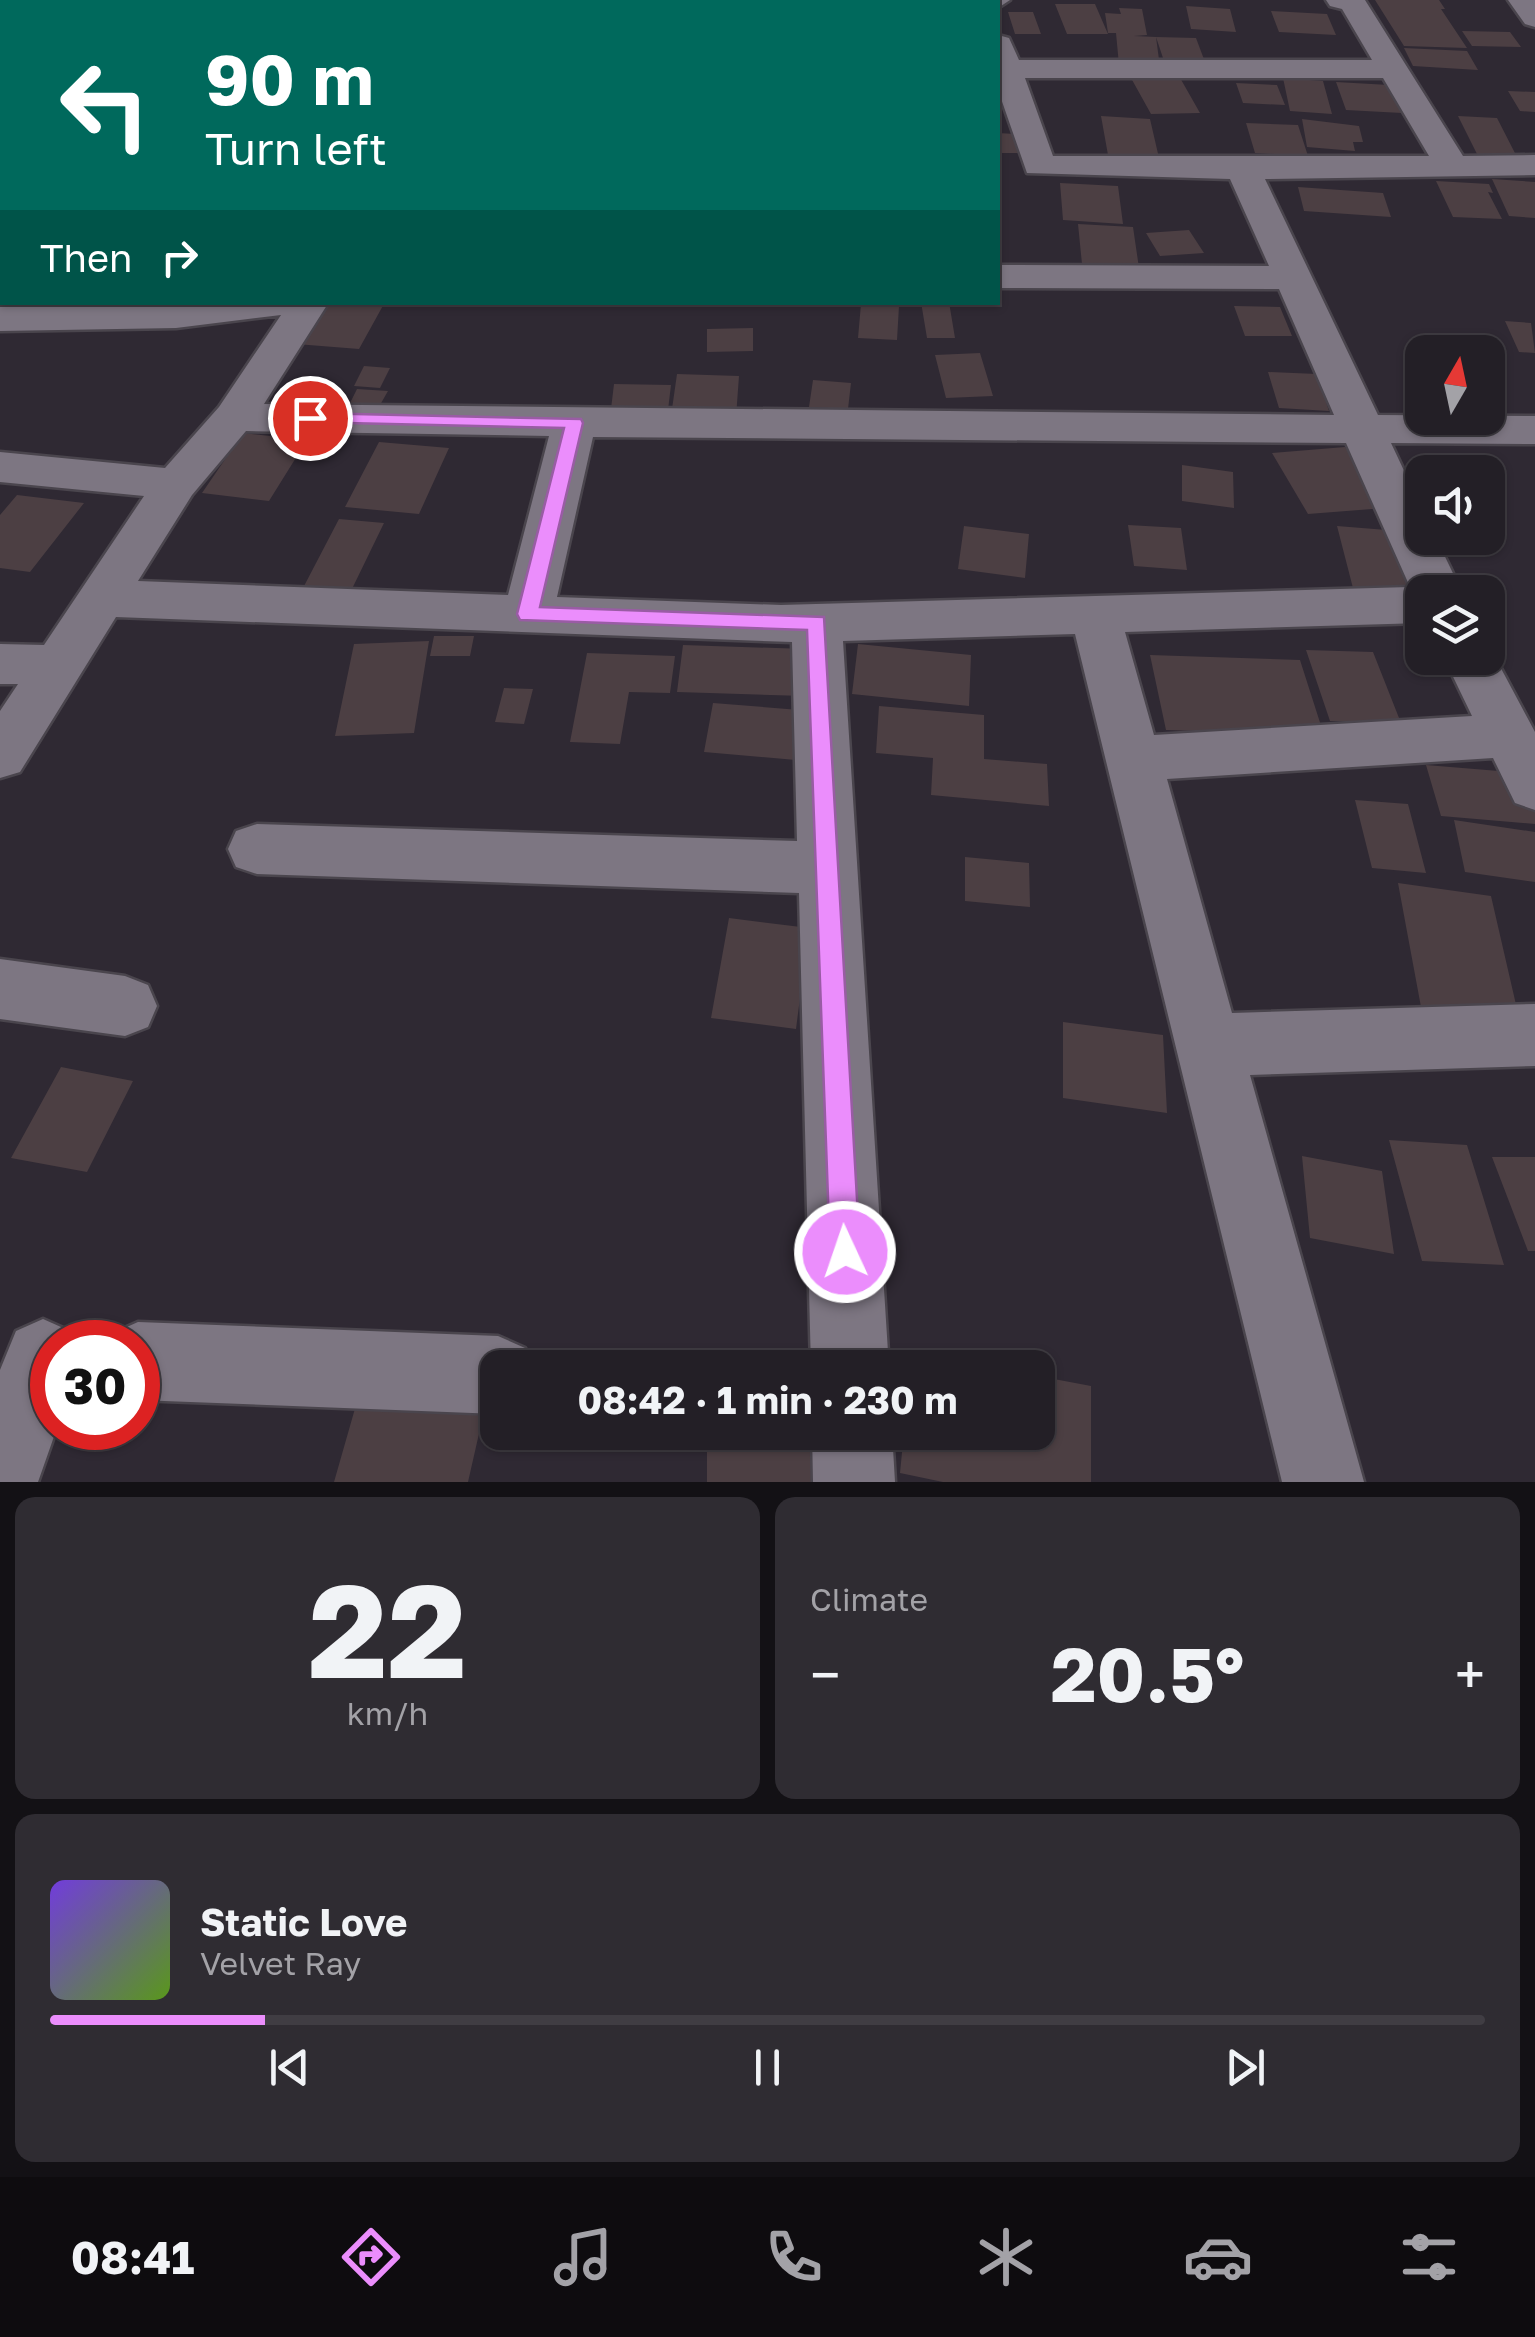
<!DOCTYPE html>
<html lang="en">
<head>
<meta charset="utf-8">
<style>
  :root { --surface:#231f26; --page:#2f2c32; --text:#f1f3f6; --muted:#a3a2a7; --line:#403d43; --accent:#eb8dfc }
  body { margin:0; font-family:"Golos Text",sans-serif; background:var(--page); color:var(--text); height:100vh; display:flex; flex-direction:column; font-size:38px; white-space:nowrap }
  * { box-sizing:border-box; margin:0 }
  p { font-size:32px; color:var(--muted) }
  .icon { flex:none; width:55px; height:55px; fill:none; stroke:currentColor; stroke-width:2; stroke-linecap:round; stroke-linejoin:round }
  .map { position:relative; height:1482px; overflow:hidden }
  .side { display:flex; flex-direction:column; gap:15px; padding:15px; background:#131115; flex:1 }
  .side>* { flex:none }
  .hud { position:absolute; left:0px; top:0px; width:1000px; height:305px; box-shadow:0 2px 8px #0004,0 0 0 2px var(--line); background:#00695c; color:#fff; overflow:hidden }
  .needle { width:65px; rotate:9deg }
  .buttons { position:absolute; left:1405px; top:335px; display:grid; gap:20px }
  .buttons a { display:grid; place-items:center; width:100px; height:100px; border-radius:20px; background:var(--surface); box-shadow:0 2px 8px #0004,0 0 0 2px var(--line); font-size:50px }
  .speed { position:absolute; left:30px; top:1320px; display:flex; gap:20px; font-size:50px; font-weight:700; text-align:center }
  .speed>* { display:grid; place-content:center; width:130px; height:130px; border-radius:50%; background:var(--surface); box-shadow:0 2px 8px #0004,0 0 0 2px var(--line); line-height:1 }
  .speed .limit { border:15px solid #d22; background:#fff; color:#111 }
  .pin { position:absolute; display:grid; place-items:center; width:85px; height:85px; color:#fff; margin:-42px; border:5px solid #fff; border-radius:50%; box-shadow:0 2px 10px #0007 }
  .me { position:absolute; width:110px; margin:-55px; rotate:357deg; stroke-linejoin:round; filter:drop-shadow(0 0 8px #0008) }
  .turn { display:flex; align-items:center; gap:35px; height:210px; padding:0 40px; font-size:45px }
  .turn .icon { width:130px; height:130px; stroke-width:2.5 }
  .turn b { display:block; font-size:70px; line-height:85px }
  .then { display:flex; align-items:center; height:95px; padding:0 40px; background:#0003; gap:20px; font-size:38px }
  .big { font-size:75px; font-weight:700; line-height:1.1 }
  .side .widget { flex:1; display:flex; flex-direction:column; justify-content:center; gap:15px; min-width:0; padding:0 35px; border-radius:20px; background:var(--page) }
  .side .dial { align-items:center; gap:0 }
  .dial b { font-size:130px; line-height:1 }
  .song { display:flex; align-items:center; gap:30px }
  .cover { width:120px; height:120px; border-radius:15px; background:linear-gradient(135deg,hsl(260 70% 55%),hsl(90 70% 35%)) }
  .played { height:10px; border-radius:5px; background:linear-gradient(90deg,var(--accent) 15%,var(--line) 15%) }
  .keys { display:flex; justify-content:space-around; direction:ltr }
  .heat { display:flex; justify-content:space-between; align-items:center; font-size:55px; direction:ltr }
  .side .tiles { flex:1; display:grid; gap:15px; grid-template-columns:1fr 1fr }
  .widget:last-child { grid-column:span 2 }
  .trip { position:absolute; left:480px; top:1350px; width:575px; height:100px; border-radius:20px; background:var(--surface); box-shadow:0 2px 8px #0004,0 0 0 2px var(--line); font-weight:700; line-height:100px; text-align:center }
  .tabs { display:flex; height:160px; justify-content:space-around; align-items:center; background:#0e0c0f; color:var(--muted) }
  .tabs .icon { width:70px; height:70px }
  .tabs .selected { color:var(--accent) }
  .tabs b { font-size:45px; color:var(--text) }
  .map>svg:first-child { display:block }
  .building { fill:#4c3f43 }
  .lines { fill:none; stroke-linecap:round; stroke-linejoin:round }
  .minor-casing { stroke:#4a454d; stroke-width:5 }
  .minor { fill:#7d7682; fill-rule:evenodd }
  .route { fill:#eb8dfc; stroke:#995ca4; stroke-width:2.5 }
</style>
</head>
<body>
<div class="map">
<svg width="1535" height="1482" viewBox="0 0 1535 1482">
  <rect width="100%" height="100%" fill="#2f2933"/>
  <path class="building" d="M1375,0H1439L1445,9H1441L1467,48L1404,46Z
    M1055,4H1095L1108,34H1067Z
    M1186,6L1230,9L1236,32L1191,29Z
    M1119,8L1142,9L1147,35L1134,36L1156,37L1160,67L1119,65L1116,33H1108L1105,13L1121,14Z
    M1271,11L1327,14L1336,35L1279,32Z
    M1008,12H1033L1041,34H1015Z
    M1462,31L1510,32L1521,47L1472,46Z
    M1156,37L1196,38L1205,62L1164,61Z
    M1404,48L1467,51L1478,70L1413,66Z
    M1179,76L1200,113L1151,114L1131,78Z
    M1283,78L1323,81L1332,114L1290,111Z
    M1336,82L1389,85L1402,113L1346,110Z
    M1236,83L1277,85L1285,105L1243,103Z
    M1508,91L1535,92V112L1520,111Z
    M1101,116L1150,119L1159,158L1108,155Z
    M1458,116L1497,118L1517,157L1477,154Z
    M1302,119L1359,126L1363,142H1353L1355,151L1307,147Z
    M1246,123L1298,125L1308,156L1255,153Z
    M998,133L1015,134L1020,153H998Z
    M1492,179L1535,182V218L1509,216Z
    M1436,181L1489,184L1493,193L1488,192L1502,219L1453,217Z
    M1060,183L1118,186L1123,224L1063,220Z
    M1298,187L1383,193L1391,217L1304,211Z
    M1078,224L1133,227L1139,268L1082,264Z
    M1189,230L1204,253L1160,256L1146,233Z
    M323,302H385L359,349L296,344Z
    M921,302H949L955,338H927Z
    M861,304L899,306L897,340L858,338Z
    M1234,306L1280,307L1292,336H1245Z
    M1505,321L1531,323L1535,353L1519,352Z
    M753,328V351L707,352V329Z
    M980,353L993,396L946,398L935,355Z
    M364,366L390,368L380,388L354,386Z
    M1268,372L1317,374L1329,411L1279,408Z
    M677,374L739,376L736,417L671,416Z
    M813,380L851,383L848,409L809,407Z
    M614,384L671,385L668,410L611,409Z
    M357,389L388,391L380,405L350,403Z
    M243,433L307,440L269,501L202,493Z
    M379,442L449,448L419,514L345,507Z
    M1345,447L1385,508L1308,514L1272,453Z
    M1182,465L1233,472L1234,508L1182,501Z
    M17,495L84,503L30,572L0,568V515Z
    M339,519L384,523L350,593L303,588Z
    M1128,525L1181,528L1187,570L1134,566Z
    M964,526L1029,534L1025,578L958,569Z
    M1337,526L1399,531L1419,597L1354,592Z
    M434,636H474L470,656H430Z
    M429,641L414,733L335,736L354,644Z
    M858,644L971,655L969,706L852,694Z
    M683,645L806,649L804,696L677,692Z
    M1306,650L1373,652L1401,723L1330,721Z
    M587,653L675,656L670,693L629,692L620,744L570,742Z
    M1150,655L1300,660L1324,735L1166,730Z
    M504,688L533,689L524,724L495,722Z
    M713,703L812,711L807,761L704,752Z
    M879,706L984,715V759L1047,764L1049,806L931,795L933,758L876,753Z
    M1426,765L1523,773L1535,807V824L1441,816Z
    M1355,800L1408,804L1426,873L1372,868Z
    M1454,820L1535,832V882L1465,872Z
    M965,857L1029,863L1030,907L965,901Z
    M1398,883L1491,896L1520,1022L1421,1007Z
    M729,918L809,928L796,1029L711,1018Z
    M1063,1022L1163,1035L1167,1113L1063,1098Z
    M61,1067L133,1081L87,1172L11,1158Z
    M1389,1140L1467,1145L1504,1265L1422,1261Z
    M1302,1156L1382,1171L1394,1254L1310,1238Z
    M1492,1157H1535V1251H1528Z
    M912,1352L982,1366V1368H910Z
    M1038,1376L1091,1386V1482H943L900,1473L904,1432H1038Z
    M358,1398L483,1416L468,1482H334Z
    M707,1432H829L832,1482H707Z"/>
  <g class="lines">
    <defs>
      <path id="minor" d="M205,0H330L204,2Z
        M747,0H1010L998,8V2Z
        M1326,0H1365L1463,156L1535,155V175L1265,179L1378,415L1535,416V444L1391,443L1422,509V538H1436L1462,592H1422V623L1125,632L1154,735L1472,716L1444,658H1488V644L1535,732V810L1515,803L1493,758L1167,779L1232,1013L1535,1004V1066L1250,1075L1364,1482H1282L1075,634L843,641L889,1368H811L799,893L257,874L236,867L228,849L236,831L257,824L797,841L792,642L116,617L20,772L0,778V711L18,684H0V644L44,645L144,496L0,482V452L165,468L219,407L281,315L176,328L0,331V307L329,302L264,404L1334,415L1279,289L998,288V265L1269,266L1230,179L1027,173L998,90V35L1009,38L1019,60H1372L1342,9L1330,6ZM1025,78H1383L1429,156H1053ZM246,431L549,436L508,595L138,581L192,495ZM593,437L1346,443L1410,587L781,605L557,597Z
        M1508,0H1535V27L1525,24Z
        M0,83L2,84V103H0Z
        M0,183L2,184V205H0Z
        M0,959L125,976L148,985L157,1006L148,1027L125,1036L0,1019Z
        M43,1319L70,1331L75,1342H52V1428H57L38,1482H0V1370L16,1331Z
        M138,1322L498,1336L525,1348L534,1368H498V1414L138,1400V1342H107L111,1334Z
        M812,1432H892L895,1482H813Z"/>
    </defs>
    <use href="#minor" class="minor-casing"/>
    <use href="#minor" class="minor"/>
  </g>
  <path class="route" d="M310,413L581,419L583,423L540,607L824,617L860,1252L856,1263L845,1267L834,1263L830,1252L807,630L520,620L517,614L564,428L303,422V414Z"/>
</svg>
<div class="buttons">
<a><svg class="needle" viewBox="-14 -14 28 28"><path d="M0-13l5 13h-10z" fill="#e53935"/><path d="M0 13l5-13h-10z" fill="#a3a2a7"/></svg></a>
<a><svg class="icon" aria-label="sound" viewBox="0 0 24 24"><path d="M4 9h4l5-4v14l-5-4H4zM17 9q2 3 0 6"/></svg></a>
<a><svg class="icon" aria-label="layers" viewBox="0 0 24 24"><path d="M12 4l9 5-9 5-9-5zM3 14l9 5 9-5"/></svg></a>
</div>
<div class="speed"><div class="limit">30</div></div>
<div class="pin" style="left:310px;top:418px;background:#d93025"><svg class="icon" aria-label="arrive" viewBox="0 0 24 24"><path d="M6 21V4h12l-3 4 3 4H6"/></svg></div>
<svg class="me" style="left:845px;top:1252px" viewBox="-20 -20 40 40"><circle r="17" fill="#eb8dfc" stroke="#fff" stroke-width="3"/><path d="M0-11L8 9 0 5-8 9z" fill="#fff"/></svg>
<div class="trip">08:42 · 1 min · 230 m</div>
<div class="hud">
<div class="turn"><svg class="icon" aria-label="left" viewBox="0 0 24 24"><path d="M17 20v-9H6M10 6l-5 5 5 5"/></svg><div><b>90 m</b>Turn left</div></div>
<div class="then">Then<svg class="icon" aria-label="right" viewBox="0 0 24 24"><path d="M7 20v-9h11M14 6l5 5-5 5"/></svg></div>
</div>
</div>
<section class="side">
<div class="tiles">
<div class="widget dial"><b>22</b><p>km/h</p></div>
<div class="widget"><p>Climate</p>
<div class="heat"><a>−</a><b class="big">20.5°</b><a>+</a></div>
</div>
<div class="widget">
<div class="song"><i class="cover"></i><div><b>Static Love</b><p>Velvet Ray</p></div></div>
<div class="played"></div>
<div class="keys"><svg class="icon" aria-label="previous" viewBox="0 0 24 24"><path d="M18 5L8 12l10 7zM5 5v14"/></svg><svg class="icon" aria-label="pause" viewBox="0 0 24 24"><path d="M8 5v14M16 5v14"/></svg><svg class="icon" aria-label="next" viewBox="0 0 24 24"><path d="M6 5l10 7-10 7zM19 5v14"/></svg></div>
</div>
</div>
</section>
<nav class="tabs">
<b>08:41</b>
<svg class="icon selected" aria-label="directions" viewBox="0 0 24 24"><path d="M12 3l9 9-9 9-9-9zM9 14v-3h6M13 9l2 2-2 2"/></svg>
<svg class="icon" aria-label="music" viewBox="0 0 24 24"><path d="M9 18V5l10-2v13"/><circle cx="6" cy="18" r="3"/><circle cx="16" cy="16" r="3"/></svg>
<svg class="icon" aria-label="phone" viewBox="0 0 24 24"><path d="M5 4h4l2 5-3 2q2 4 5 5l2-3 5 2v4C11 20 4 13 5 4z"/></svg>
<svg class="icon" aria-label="climate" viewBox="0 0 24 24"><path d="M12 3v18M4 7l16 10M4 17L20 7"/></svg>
<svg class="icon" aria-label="car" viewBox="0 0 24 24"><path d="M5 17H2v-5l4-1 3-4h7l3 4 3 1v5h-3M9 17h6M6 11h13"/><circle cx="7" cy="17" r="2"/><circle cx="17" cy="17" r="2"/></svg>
<svg class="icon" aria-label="filters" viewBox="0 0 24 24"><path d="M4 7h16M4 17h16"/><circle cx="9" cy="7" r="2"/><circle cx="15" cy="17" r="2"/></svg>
</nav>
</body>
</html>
